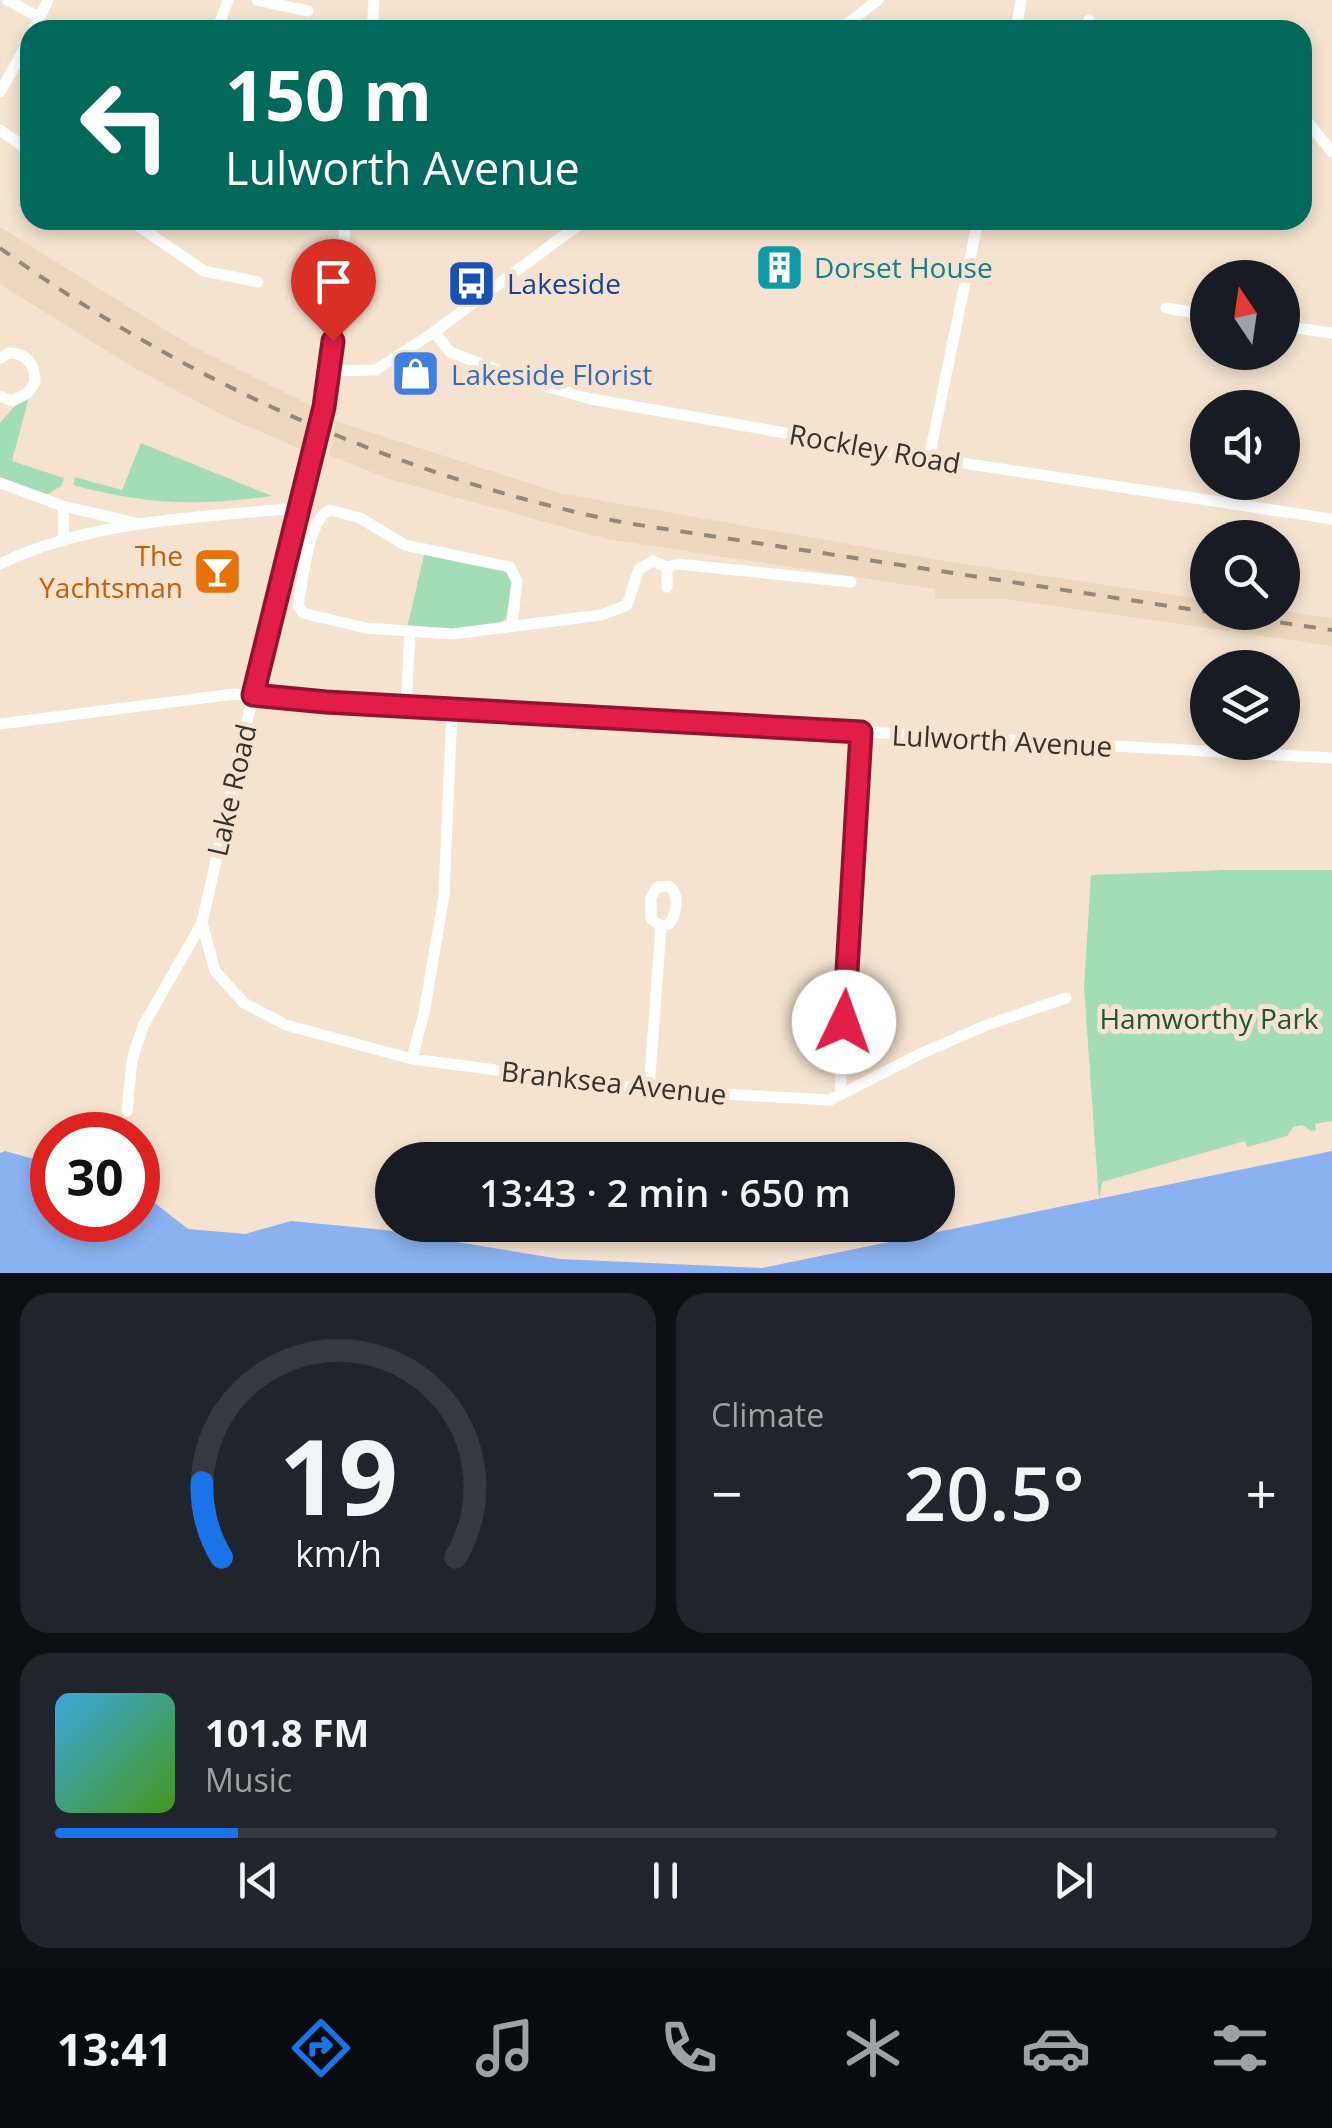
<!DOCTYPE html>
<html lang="en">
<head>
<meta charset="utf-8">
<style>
  :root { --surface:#171b24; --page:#20242c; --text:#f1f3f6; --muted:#9ea1a6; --line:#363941; --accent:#1a73e8 }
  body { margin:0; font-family:"Open Sans",sans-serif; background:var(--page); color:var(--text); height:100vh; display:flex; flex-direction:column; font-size:38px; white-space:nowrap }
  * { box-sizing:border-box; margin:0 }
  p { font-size:32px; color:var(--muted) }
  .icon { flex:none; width:55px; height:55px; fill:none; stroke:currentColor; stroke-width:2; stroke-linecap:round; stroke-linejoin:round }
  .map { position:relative; height:1273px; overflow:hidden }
  .side { display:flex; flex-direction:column; gap:20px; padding:20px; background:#0d0f14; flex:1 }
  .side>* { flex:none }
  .hud { position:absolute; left:20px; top:20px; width:1292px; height:210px; border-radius:30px; box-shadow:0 5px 15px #0003; background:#00695c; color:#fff; overflow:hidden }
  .needle { width:65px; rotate:347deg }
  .controls { position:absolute; left:1190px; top:260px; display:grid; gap:20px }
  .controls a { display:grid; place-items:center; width:110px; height:110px; border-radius:50%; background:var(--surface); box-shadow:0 5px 15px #0003; font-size:50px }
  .speed { position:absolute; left:30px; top:1112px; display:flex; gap:20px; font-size:50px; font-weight:700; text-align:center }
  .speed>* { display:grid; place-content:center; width:130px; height:130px; border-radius:50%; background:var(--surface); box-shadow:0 5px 15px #0003; line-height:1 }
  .speed .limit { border:15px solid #d22; background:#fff; color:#111 }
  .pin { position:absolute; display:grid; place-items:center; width:85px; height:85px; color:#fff; margin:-102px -42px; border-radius:50% 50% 50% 0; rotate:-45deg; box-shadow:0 0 10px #0007 }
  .pin .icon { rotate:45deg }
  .me { position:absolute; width:110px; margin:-55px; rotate:3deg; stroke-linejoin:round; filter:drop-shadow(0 0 8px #0008) }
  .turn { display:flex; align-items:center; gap:35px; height:210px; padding:0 40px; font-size:45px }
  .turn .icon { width:130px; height:130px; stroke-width:2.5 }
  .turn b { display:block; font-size:70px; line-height:85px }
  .big { font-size:75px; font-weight:600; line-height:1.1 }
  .side .widget { flex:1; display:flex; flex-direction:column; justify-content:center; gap:15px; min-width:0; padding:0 35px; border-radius:30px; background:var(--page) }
  .side .dial { align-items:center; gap:0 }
  .dial svg { height:260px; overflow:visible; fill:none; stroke:var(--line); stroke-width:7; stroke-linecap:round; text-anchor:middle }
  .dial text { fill:var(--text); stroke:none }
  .song { display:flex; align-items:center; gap:30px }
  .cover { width:120px; height:120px; border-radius:15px; background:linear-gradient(135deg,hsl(200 70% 55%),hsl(100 70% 35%)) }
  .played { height:10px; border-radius:5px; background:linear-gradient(90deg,var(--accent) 15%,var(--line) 15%) }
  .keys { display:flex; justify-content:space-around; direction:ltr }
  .heat { display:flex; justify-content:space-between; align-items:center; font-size:55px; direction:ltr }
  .side .tiles { flex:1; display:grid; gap:20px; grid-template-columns:1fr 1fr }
  .widget:last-child { grid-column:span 2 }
  .trip { position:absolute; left:375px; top:1142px; width:580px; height:100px; border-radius:50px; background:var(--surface); box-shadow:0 5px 15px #0003; font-weight:600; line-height:100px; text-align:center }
  .tab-bar { display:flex; height:160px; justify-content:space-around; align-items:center; background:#090b0e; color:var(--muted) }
  .tab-bar .icon { width:70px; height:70px }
  .tab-bar .on { color:var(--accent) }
  .tab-bar b { font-size:45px; color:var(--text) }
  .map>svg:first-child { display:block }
  .built { fill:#edd7be }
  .green { fill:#a3ddb5 }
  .water { fill:#8ab2f0 }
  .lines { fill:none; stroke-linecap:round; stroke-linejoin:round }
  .minor { stroke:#fff; stroke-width:11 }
  .rail { stroke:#93877a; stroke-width:4; stroke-dasharray:12 12; stroke-linecap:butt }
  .route-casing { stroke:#92132f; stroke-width:25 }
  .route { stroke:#e11d48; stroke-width:18 }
  .labels { text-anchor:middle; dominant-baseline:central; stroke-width:10; stroke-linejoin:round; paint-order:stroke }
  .culture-label { font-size:28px; fill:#0d838f; stroke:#f5e3d0; text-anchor:start }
  .transit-label { font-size:28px; fill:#164399; stroke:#f5e3d0; text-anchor:start }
  .shop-label { font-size:28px; fill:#366cbe; stroke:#f5e3d0; text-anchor:start }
  .street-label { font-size:28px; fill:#39322b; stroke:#f5e3d0 }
  .food-label { font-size:28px; fill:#c56008; stroke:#f5e3d0; text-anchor:end }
  .park-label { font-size:28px; fill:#1f5434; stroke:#f5e3d0 }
</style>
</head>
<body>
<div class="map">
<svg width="1332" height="1273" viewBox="0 0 1332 1273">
  <rect width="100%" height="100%" fill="#f5e3d0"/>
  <path class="built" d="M0,227L190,345L314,407L307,452L226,417L134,368L0,284Z
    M336,421L559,493L939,560L1207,600L1208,612L1283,611L1332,618V646L1006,599H935V589L607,539L389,479L329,455Z"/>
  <path class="green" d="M29,397L12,461L64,478L61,486L46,495L0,479V423L15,406Z
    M141,443L272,496C196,506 147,505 73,485L75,477L122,490Z
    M425,551L506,570L512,579L506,619C478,635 438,629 407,628Z
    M1225,870H1332V1121L1315,1124L1316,1130L1311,1131L1302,1125L1293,1127L1287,1136L1247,1147L1245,1141L1102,1182L1099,1201L1084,987L1091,875Z"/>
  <path class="water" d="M5,1151L52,1164V1220H138V1190L188,1229L245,1234L291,1221L385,1230L560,1259L762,1268L1332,1151V1273H0V1153Z"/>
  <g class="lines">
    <path class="minor" d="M7,0L39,17
      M257,0L308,11
      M34,30L48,0
      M217,30L228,0
      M372,30L374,0
      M839,30L878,0
      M1016,30L1021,0
      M1087,30L1089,20
      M0,92L30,39
      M1302,115L1332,152
      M0,130L30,151
      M130,220L204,271L258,282
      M1166,308L1208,315
      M1282,326L1332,333
      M434,332L450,352L518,378L591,399L929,458L1332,519
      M0,358L9,353C27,353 35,364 35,382L28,393L12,401L0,396
      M330,371L376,370L434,332L585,220
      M929,458L978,220
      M0,483L63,506L140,524
      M63,506L64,541
      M0,564C90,520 201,517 299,508
      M667,567L678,564L851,582
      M512,626L517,581L510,567L405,545L360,518L330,510C307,520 303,582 298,606L303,613L365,628L452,634L601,615L627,605L639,569L653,561L667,567V587
      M406,705L410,633
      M0,724L234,694L326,702L1332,758
      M202,923L215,971L244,1003L286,1025L412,1059L649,1090L830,1100L920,1054L987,1025L1066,998
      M412,1059L424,1013L444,896L452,709
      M649,1090L661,926L651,919V898L657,887L669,886C680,894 677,914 669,924L661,926
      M840,1095L861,732
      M127,1111L132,1060L143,1026L202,923L253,695L325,407L346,220"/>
    <path class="rail" d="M0,248C185,382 401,478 626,523L1208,612
      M1209,612L1332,630"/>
  </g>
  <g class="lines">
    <defs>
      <path id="route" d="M333,341L324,407L253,695L326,702L861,732L844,1022"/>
    </defs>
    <use href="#route" class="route-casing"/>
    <use href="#route" class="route"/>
  </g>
  <defs>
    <symbol id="building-square" viewBox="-11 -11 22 22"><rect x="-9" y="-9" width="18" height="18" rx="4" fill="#0f9aa8" stroke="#f5e3d0"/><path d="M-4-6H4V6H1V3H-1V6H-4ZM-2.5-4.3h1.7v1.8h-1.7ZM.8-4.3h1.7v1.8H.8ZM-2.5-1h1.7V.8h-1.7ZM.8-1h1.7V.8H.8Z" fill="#fff"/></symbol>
    <symbol id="bus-square" viewBox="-11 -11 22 22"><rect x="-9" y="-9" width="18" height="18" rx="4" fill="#1a4fb4" stroke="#f5e3d0"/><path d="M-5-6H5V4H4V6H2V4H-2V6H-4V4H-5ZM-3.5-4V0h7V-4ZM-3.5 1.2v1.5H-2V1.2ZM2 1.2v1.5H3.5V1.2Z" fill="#fff"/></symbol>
    <symbol id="shop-square" viewBox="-11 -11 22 22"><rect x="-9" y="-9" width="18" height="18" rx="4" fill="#3f7fe0" stroke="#f5e3d0"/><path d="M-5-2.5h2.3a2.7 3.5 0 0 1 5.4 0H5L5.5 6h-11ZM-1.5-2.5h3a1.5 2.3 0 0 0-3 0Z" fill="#fff"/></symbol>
    <symbol id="bar-square" viewBox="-11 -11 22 22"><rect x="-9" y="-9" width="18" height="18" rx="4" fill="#e8710a" stroke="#f5e3d0"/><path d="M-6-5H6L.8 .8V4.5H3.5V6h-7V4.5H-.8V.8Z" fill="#fff"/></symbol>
  </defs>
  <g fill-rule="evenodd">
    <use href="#building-square" x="752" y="240" width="55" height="55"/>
    <use href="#bus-square" x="444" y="256" width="55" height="55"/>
    <use href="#shop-square" x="388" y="346" width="55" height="55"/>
    <use href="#bar-square" x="190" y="544" width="55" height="55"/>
  </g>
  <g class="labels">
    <g class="culture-label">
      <text x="814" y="267">Dorset House</text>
    </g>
    <g class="transit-label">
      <text x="507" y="283">Lakeside</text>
    </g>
    <g class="shop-label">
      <text x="451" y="374">Lakeside Florist</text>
    </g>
    <g class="street-label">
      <text transform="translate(875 448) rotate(10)">Rockley Road</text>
      <text transform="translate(1002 740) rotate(3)">Lulworth Avenue</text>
      <text transform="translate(231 790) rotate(-77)">Lake Road</text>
      <text transform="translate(614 1082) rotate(6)">Branksea Avenue</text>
    </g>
    <g class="food-label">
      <text x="183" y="555">The<tspan x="183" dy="32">Yachtsman</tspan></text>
    </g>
    <g class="park-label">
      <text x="1209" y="1018">Hamworthy Park</text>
    </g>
  </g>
</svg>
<div class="controls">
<a><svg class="needle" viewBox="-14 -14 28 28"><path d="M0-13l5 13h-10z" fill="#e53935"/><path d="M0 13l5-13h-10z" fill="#9ea1a6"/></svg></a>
<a><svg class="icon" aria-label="sound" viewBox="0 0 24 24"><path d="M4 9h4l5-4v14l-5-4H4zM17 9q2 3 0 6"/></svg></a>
<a><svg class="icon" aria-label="search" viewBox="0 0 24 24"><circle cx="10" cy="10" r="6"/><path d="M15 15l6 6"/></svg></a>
<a><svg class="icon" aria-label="layers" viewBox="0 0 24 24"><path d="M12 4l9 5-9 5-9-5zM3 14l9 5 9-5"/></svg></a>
</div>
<div class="speed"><div class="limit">30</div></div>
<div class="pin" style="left:333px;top:341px;background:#d93025"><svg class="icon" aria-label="arrive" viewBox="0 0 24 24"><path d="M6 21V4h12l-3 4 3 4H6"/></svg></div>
<svg class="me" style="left:844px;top:1022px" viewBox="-20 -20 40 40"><circle r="19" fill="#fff"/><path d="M0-13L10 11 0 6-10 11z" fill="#e11d48"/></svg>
<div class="trip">13:43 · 2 min · 650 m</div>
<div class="hud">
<div class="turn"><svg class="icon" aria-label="left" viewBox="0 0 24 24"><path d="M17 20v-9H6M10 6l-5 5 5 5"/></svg><div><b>150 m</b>Lulworth Avenue</div></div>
</div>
</div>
<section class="side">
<div class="tiles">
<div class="widget dial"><svg viewBox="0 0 100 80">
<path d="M14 69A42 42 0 1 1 86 69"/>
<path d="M14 69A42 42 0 0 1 8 46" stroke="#1a73e8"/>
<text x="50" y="56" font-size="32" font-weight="700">19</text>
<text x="50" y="72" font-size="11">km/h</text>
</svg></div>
<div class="widget"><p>Climate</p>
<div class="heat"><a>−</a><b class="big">20.5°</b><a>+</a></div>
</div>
<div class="widget">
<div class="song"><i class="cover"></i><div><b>101.8 FM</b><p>Music</p></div></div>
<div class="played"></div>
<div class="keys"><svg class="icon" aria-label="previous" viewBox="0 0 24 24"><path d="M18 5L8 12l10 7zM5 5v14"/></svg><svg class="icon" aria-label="pause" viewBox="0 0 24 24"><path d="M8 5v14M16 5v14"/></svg><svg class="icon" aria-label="next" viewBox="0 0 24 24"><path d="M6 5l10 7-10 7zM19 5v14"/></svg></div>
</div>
</div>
</section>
<nav class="tab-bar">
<b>13:41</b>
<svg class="icon on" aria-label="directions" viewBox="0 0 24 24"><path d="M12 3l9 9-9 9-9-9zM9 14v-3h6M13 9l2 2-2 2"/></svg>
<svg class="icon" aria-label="music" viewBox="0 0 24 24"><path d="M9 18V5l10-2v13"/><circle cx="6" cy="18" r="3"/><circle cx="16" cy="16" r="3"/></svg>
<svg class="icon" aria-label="phone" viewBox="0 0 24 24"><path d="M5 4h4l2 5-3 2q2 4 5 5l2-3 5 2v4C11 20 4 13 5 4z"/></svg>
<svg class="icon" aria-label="climate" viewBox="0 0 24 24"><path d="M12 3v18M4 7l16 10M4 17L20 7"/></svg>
<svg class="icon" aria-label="car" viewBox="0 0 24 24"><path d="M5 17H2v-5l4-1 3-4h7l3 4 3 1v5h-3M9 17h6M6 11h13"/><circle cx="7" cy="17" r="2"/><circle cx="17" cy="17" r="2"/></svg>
<svg class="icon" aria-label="filters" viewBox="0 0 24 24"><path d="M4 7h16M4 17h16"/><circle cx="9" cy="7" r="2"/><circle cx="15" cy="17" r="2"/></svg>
</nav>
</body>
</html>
